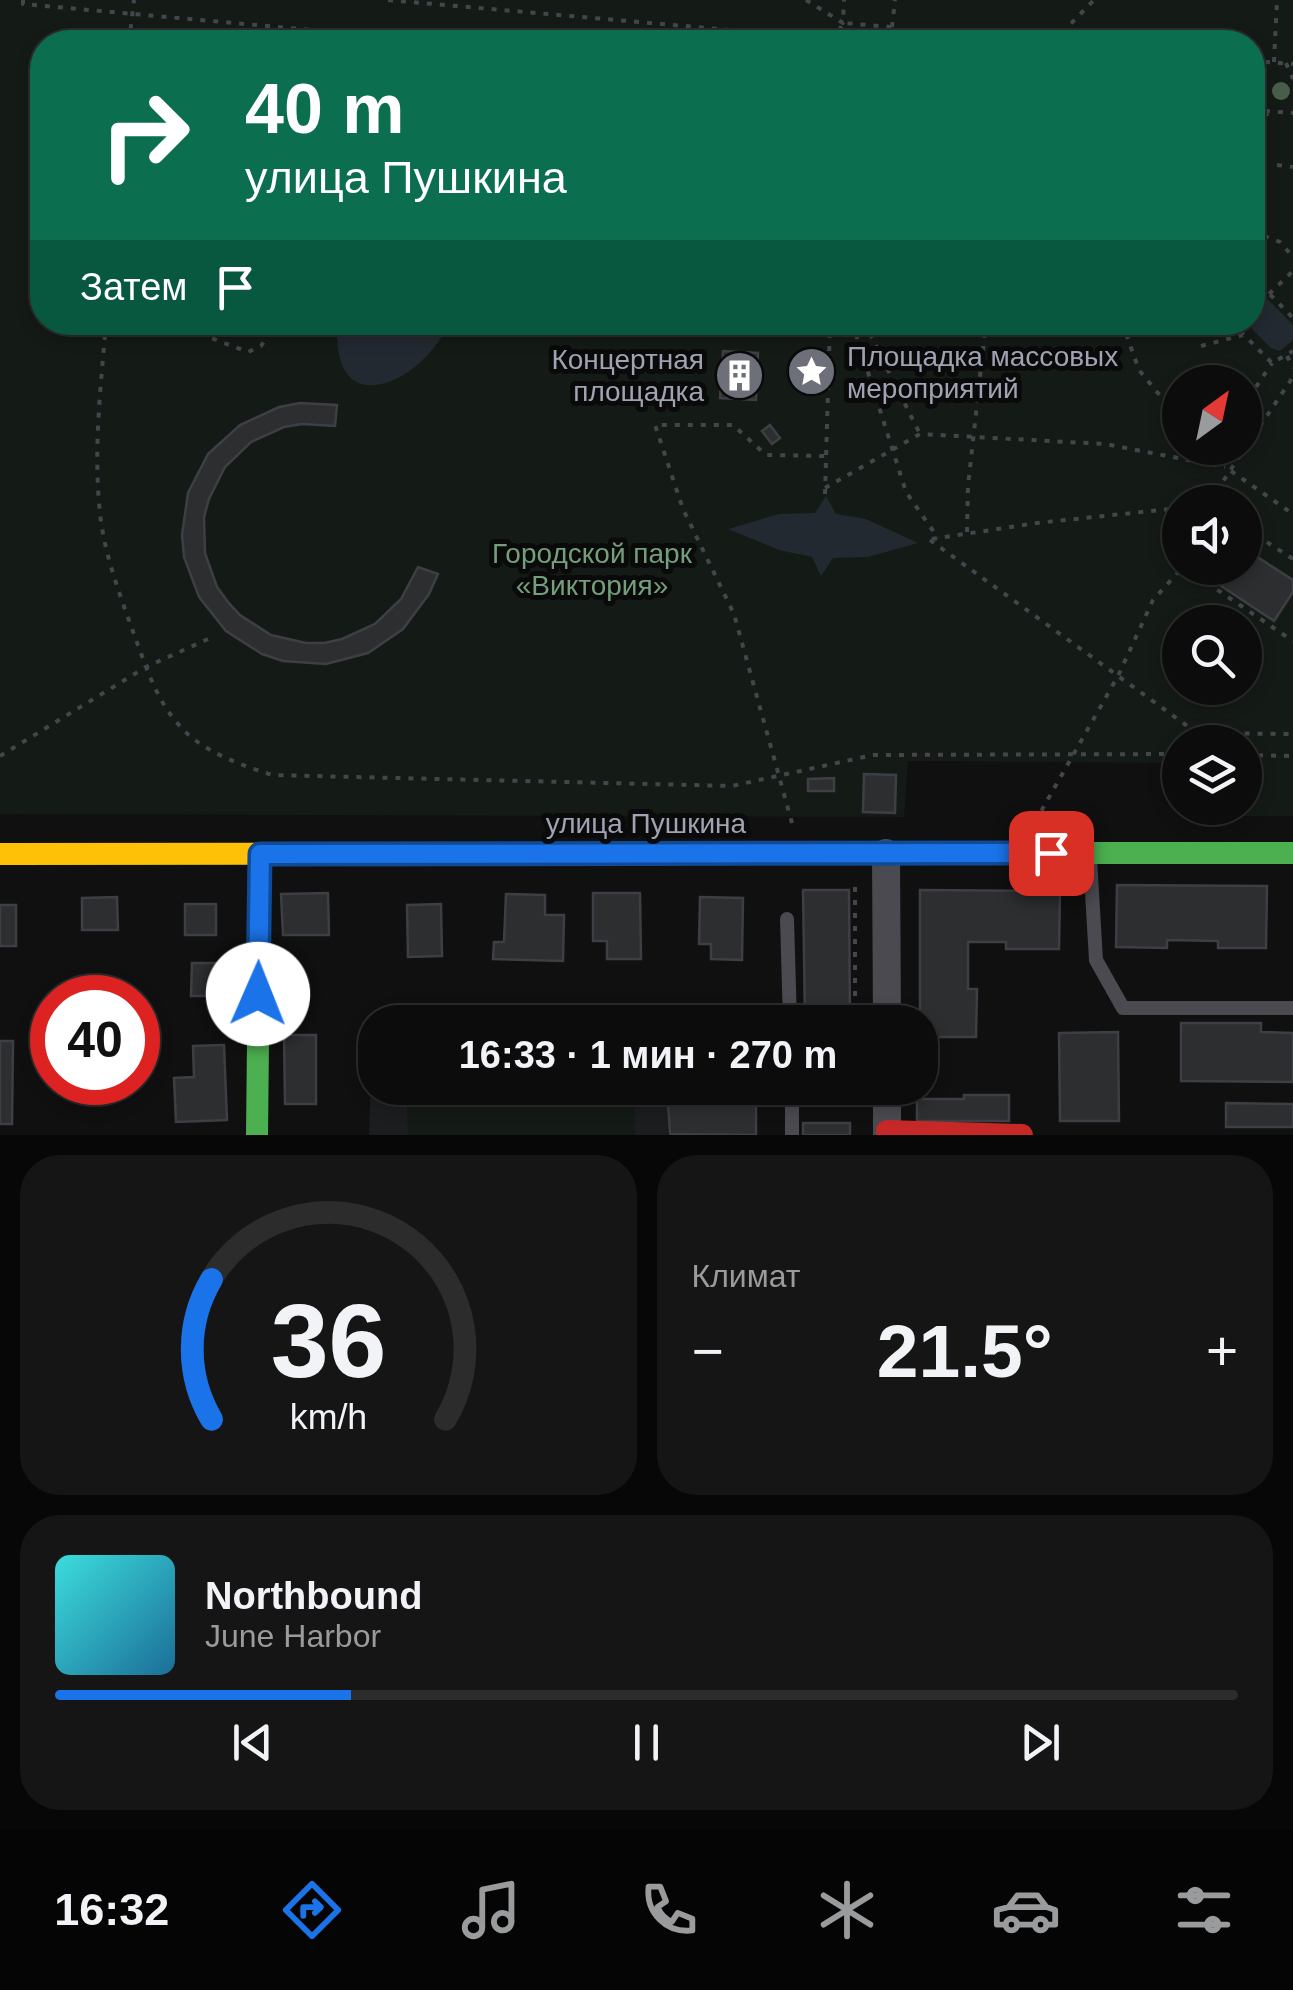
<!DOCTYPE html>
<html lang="ru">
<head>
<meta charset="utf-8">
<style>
  :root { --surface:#0c0c0c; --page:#151515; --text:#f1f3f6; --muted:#9a9b9d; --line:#2c2c2d; --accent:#1a73e8 }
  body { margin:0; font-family:Arial,sans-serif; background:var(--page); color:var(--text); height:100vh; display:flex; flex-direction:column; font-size:38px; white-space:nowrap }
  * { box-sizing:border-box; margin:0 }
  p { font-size:32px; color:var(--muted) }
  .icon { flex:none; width:55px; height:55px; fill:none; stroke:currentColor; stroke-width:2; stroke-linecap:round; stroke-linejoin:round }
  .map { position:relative; height:1135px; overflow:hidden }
  .sheet { display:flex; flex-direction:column; gap:20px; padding:20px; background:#070707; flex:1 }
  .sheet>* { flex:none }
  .top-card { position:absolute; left:30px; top:30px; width:1235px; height:305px; border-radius:40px; box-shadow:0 5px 15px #0003,0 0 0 2px var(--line); background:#0b6e4f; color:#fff; overflow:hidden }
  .needle { width:65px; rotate:33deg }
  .buttons { position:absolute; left:1162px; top:365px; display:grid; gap:20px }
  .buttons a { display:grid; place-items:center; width:100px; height:100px; border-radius:50%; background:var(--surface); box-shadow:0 5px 15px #0003,0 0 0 2px var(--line); font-size:50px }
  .speed { position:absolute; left:30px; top:975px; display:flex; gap:20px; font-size:50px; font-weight:700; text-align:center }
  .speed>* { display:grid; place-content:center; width:130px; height:130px; border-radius:50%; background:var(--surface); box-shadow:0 5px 15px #0003,0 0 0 2px var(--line); line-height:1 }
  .speed .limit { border:15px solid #d22; background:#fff; color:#111 }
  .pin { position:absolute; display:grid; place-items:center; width:85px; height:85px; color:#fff; margin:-42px; border-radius:20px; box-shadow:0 5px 15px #0006 }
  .me { position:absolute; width:110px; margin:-55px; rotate:1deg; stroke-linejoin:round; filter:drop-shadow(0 0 8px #0008) }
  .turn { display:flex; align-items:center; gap:35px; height:210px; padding:0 50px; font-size:45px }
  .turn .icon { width:130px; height:130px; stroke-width:2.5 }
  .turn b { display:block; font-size:70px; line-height:85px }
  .then { display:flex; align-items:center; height:95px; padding:0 50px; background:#0003; gap:20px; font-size:38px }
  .big { font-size:75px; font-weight:700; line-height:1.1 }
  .sheet .card { flex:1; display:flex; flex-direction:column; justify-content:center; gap:15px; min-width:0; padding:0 35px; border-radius:40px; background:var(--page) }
  .sheet .dial { align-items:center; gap:0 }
  .dial svg { height:260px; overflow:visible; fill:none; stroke:var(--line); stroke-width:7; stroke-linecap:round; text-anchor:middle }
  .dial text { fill:var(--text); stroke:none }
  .song { display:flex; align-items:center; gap:30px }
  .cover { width:120px; height:120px; border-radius:15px; background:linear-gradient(135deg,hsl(180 70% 55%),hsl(200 70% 35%)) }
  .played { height:10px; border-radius:5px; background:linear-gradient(90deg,var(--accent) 25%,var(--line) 25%) }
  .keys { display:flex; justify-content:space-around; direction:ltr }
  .heat { display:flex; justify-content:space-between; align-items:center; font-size:55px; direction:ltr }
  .sheet .tiles { flex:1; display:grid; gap:20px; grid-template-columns:1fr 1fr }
  .card:last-child { grid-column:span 2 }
  .trip { position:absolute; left:358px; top:1005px; width:580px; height:100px; border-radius:40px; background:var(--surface); box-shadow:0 5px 15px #0003,0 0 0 2px var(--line); font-weight:700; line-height:100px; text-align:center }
  .tab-bar { display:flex; height:160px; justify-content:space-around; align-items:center; background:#050505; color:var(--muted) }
  .tab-bar .icon { width:70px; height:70px }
  .tab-bar .active { color:var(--accent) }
  .tab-bar b { font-size:45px; color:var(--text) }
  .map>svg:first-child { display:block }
  .built { fill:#1c1d1f }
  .green { fill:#141a16; fill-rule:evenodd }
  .water { fill:#232931 }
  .building { fill:#2d2e30; stroke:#3e3f44; stroke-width:2.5 }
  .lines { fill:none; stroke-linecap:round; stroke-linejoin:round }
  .path { stroke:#45464b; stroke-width:4; stroke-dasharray:5 8; stroke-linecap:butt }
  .lane { stroke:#4a4a50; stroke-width:14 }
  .street { stroke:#4a4a50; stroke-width:28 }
  .fast { stroke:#4caf50; stroke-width:22 }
  .slow { stroke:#ffc107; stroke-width:22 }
  .jam { stroke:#c62828; stroke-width:22 }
  .tree { fill:#485e4b }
  .route-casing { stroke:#114b97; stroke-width:25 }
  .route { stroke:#1a73e8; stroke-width:18 }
  .labels { text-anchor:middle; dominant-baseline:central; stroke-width:10; stroke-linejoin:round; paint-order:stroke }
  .poi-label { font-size:28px; fill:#9fa3b2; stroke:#0a0a0b; text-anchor:start }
  .park-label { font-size:28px; fill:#759e7c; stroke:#0a0a0b }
  .street-label { font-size:28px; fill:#9fa3b2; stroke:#0a0a0b }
</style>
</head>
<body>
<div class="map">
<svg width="1293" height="1135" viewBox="0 0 1293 1135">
  <rect width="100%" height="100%" fill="#101010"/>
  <path class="built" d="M371,1068H375V1088H667L668,1135H369Z"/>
  <path class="green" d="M0,0H1293V816H1223V808H1245V742H1180V763L908,761L904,817L0,814ZM42,42H1252V322H42ZM1180,382H1245V448H1180ZM1180,502H1245V568H1180ZM1180,622H1245V688H1180Z
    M634,1099L635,1135H408L407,1102Z"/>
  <path class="water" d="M1253,284L1293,325V340L1280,351L1271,348L1246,323L1252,322Z
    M338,323V322L449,323C421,386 329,424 338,323Z
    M826,496L836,514L866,519L918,543L868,557L833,558L821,576L812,557L779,550L728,529L779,514L815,513Z"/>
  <path class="building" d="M723,351L758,353L756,400L720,398Z
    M300,403L337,405L335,426L302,424L284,427L251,442L225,467L209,499L204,517L205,553L217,587L228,602L240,615L271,635L306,643H324L342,639L375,624L401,599L418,567L438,574L429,594L403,629L368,653L326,664L283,661L262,654L226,631L199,597L184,557L182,535L188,493L208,454L240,425L279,407Z
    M770,425L780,438L772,444L762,431Z
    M1245,549L1293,580V592L1274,621L1203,574L1207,568H1245Z
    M864,774L896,775L895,813L863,812Z
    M834,778V791H808V779Z
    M1117,885L1267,886L1266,948H1218V941L1167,940V948L1116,947Z
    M803,890H849L850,1022H805Z
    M920,890L1060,891L1059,949H1006V942H968V989H977L976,1037H920Z
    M328,893L329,935H283L281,894Z
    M593,893H640L641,959H607V941H593Z
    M506,894L545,895V915H564L563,961L493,959L494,942H504Z
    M117,897L118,930H82V898Z
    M700,897L743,898L742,960L711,959V944H699Z
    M185,904H216V935H185Z
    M441,904L442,956L408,957L407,905Z
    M0,905H16V946H0Z
    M192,963H228V996H191Z
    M1181,1023H1261V1032L1293,1033V1082L1181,1081Z
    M1118,1032L1119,1121H1060L1059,1033Z
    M284,1035H316V1104H285Z
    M0,1041H13L12,1124H0Z
    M224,1045L227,1120L176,1122L174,1078L194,1077L193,1046Z
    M667,1088H756V1135L670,1134Z
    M964,1095H1009V1121H917V1099H964Z
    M1226,1103L1293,1104V1127H1226Z
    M803,1123H850V1135H803Z"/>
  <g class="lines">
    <path class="path" d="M23,0V4L445,42
      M388,0L833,39
      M806,0L843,23L844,0
      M892,27L895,0
      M900,32L1026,42
      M129,42L134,0
      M833,42L843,23L892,27L900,32V42
      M1053,42L1094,0
      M1252,61L1293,64
      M1274,62L1277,0
      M1286,63L1293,79
      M1252,110L1293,113
      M1252,121L1270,113
      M1277,165L1293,167
      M1252,231L1280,242L1293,257
      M1252,276L1293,318
      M1269,294L1293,271
      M106,322C101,386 93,449 100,513C104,554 121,598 135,637C146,667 157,701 179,725C202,752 239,764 272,775L732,786L873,755L1180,754
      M192,322L211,338L248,352L261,346L276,322
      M852,322L906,492L938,538
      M864,322L920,434
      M1122,322L1139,370L1180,420
      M1231,322L1272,363L1293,351
      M1201,346L1243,335
      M1287,356L1293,368
      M1256,387L1272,363
      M1206,448L1224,466
      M1231,471L1293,514
      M825,488L920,434L1105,444L1225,467
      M825,494L830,322
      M1209,502L1293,377
      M1245,528L1293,559
      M967,532L968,486L986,322
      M932,539L1037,523L1180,508
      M930,540L1197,733L1293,734
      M1185,568L1293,641
      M1245,755L1293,756
      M0,756L146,667L208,639
      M1035,822L1118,676L1153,600L1182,568
      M792,823L734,614L683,509L655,425H733L766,455L826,456
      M855,1022V883"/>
    <path class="lane" d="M1090,859L1096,960L1123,1008H1293
      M787,919L790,1022
      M792,1088V1135
      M792,1089L861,1088"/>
    <path class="street" d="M886,853L887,1022
      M887,1135V1088"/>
    <path class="fast" d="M696,853H1293
      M257,1135L260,853"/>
    <path class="slow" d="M0,854L696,853"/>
    <path class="jam" d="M887,1131L1022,1135"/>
  </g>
  <circle class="tree" cx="1281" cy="91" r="9"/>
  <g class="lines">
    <defs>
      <path id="route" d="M258,994L260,854L1051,853"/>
    </defs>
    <use href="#route" class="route-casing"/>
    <use href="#route" class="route"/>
  </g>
  <defs>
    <symbol id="sight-disc" viewBox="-11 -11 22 22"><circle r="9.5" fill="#6d7079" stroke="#0a0a0b"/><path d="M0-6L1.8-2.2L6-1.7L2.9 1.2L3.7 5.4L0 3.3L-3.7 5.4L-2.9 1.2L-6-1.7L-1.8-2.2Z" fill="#fff"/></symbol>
    <symbol id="building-disc" viewBox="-11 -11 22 22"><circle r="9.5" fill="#6d7079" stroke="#0a0a0b"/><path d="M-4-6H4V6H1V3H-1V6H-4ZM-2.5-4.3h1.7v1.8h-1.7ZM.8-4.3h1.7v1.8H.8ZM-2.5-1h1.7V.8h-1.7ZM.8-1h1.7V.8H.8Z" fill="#fff"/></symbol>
  </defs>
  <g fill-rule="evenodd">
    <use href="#sight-disc" x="784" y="344" width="55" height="55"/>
    <use href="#building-disc" x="712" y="348" width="55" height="55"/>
  </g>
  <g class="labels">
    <g class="poi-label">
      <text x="847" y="356">Площадка массовых<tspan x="847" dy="32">мероприятий</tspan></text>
      <text x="704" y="359" text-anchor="end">Концертная<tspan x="704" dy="32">площадка</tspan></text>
    </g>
    <g class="park-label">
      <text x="592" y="553">Городской парк<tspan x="592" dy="32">«Виктория»</tspan></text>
    </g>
    <g class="street-label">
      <text x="646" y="823">улица Пушкина</text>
    </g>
  </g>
</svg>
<div class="buttons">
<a><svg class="needle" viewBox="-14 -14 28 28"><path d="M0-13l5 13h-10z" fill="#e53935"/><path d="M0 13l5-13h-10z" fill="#9a9b9d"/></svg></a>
<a><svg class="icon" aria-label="sound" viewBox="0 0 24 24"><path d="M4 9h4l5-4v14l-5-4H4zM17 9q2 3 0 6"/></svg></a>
<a><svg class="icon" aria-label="search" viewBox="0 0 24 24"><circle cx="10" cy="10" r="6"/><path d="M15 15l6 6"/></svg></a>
<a><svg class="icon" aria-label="layers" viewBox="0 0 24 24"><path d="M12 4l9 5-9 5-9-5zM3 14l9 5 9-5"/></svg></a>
</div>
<div class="speed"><div class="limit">40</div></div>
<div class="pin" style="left:1051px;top:853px;background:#d93025"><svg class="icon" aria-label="arrive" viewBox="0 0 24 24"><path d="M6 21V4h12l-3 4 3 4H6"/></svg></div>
<svg class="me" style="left:258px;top:994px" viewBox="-20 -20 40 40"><circle r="19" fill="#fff"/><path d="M0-13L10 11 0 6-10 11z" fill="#1a73e8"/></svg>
<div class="trip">16:33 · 1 мин · 270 m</div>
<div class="top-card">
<div class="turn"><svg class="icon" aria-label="right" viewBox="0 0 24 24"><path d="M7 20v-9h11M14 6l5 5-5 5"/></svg><div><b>40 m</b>улица Пушкина</div></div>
<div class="then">Затем<svg class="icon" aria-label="arrive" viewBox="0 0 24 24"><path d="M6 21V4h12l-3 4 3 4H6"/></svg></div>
</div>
</div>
<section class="sheet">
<div class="tiles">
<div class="card dial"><svg viewBox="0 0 100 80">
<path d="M14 69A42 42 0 1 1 86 69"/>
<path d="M14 69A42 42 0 0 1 14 26" stroke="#1a73e8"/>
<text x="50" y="56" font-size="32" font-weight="700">36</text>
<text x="50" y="72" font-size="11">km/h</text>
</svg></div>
<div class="card"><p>Климат</p>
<div class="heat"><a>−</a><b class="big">21.5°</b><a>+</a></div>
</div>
<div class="card">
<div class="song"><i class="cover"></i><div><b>Northbound</b><p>June Harbor</p></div></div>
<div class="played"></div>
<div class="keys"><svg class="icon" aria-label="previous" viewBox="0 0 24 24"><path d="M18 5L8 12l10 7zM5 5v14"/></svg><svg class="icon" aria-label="pause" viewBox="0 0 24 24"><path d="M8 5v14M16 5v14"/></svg><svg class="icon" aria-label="next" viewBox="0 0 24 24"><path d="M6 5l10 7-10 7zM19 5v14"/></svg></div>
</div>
</div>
</section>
<nav class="tab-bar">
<b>16:32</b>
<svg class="icon active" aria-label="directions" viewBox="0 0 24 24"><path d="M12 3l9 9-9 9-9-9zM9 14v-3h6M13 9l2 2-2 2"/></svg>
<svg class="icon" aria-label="music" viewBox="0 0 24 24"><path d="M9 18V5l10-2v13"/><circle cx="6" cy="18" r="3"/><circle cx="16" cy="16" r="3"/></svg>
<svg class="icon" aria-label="phone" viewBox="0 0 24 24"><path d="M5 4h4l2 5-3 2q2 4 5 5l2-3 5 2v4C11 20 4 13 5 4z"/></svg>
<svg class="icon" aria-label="climate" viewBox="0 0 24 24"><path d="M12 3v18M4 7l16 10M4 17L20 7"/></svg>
<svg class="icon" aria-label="car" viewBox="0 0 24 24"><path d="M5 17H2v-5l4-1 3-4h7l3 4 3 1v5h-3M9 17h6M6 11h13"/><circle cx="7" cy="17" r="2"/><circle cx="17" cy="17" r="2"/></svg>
<svg class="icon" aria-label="filters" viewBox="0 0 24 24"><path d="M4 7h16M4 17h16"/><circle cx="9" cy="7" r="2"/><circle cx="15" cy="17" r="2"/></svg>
</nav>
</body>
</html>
